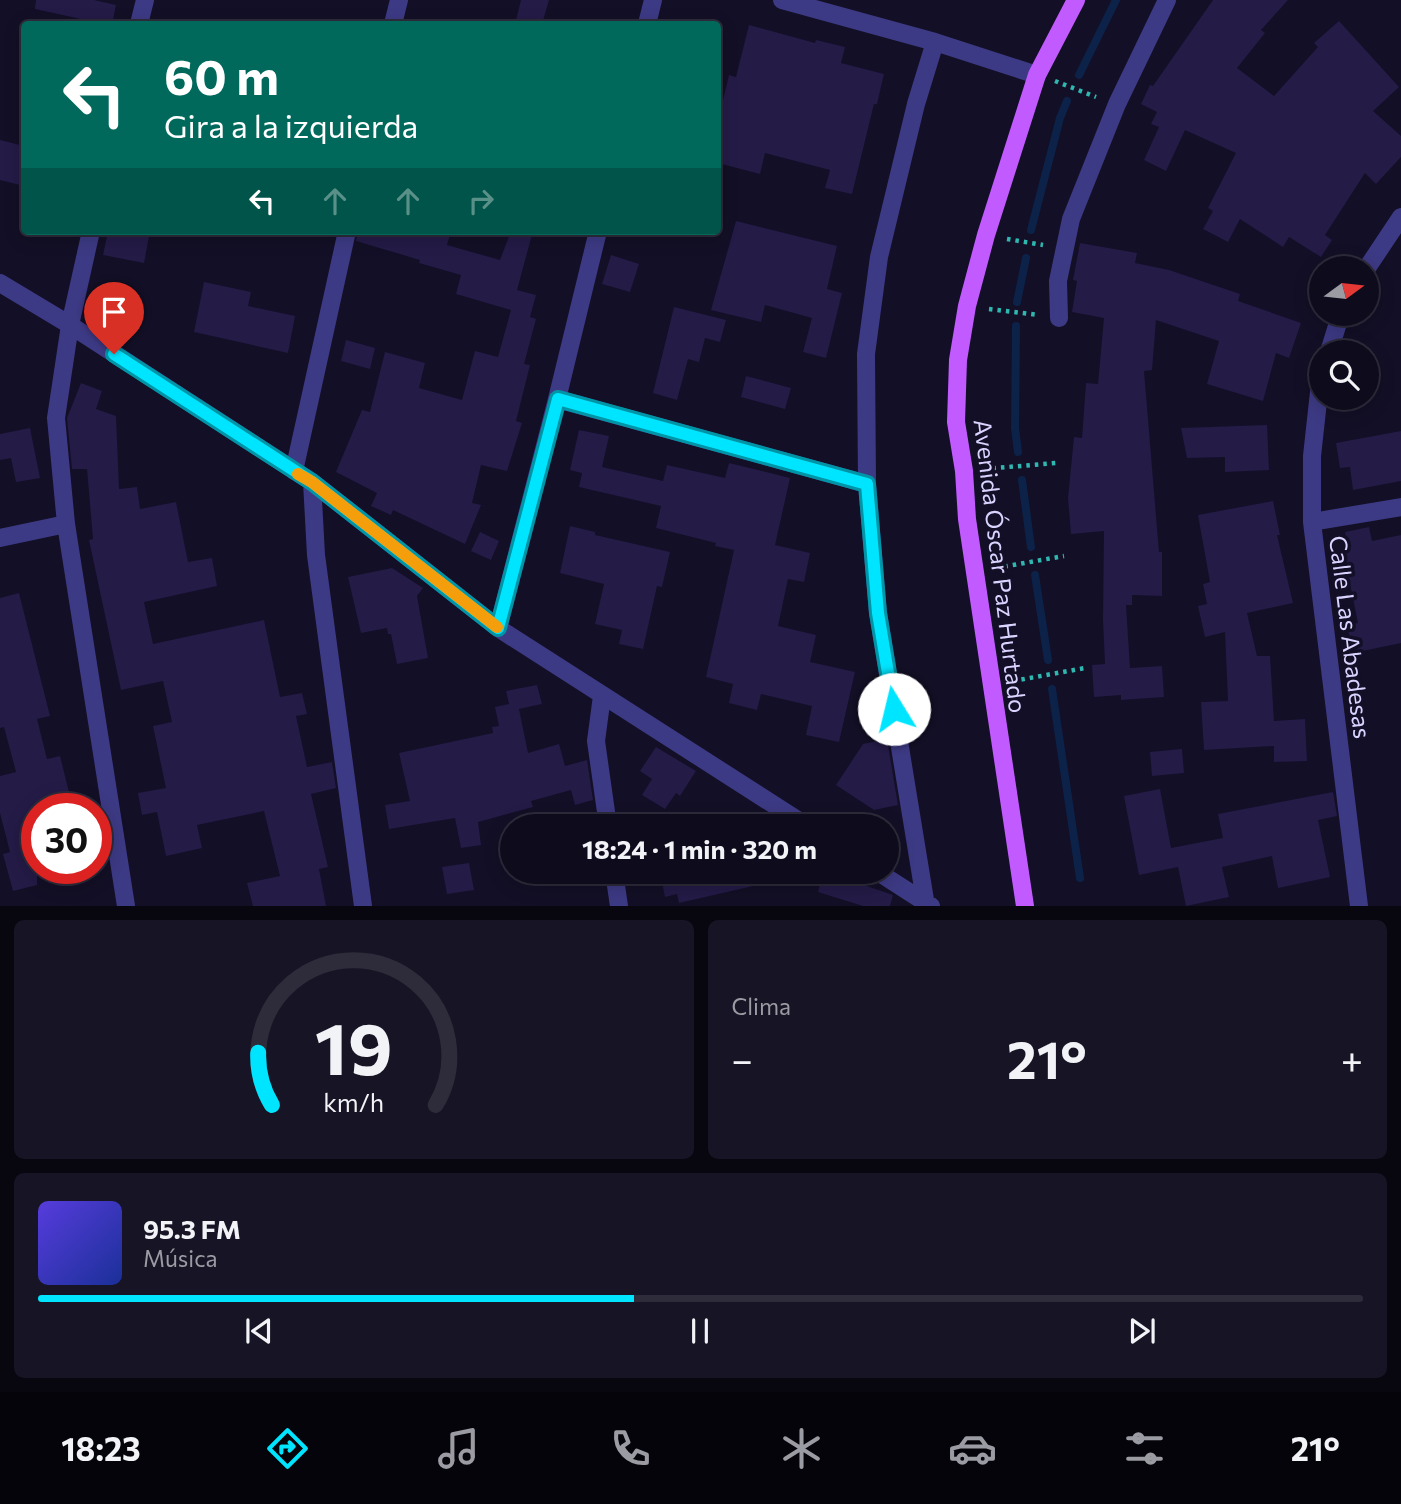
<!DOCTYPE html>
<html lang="es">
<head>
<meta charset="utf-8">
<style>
  :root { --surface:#0e0b1c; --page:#171425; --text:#f1f3f6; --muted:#9b9ba3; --line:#2e2b3b; --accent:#00e5ff }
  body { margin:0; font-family:Commissioner,sans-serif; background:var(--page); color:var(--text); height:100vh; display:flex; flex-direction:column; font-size:26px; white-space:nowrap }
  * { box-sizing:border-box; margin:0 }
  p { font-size:23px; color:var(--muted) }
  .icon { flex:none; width:38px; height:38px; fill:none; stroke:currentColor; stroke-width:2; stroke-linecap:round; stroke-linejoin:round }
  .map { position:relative; height:906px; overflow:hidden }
  .sheet { display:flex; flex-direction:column; gap:14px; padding:14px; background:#08060f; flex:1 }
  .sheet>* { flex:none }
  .guide { position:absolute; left:21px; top:21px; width:700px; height:214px; border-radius:7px; box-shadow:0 4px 18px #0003,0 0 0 2px var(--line); background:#00695c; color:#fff; overflow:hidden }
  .needle { width:46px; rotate:75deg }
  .buttons { position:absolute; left:1309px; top:256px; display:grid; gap:14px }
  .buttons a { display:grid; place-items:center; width:70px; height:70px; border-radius:50%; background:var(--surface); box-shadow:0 4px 18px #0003,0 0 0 2px var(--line); font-size:35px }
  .speed { position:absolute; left:21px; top:793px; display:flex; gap:14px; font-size:35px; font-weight:700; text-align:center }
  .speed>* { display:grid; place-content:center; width:91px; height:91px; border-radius:50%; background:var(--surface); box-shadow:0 4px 18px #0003,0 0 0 2px var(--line); line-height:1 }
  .speed .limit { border:10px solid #d22; background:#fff; color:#111 }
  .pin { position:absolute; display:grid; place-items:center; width:60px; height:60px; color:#fff; margin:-72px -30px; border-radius:50% 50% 50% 0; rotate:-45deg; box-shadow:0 0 7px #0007 }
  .pin .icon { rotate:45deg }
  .me { position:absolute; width:77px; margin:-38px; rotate:351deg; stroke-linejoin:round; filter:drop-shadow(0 0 5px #0008) }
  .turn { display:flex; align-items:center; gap:24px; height:147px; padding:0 28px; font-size:32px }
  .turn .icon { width:91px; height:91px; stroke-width:2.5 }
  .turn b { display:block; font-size:49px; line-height:60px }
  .lanes { display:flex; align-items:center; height:66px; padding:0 28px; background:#0003; justify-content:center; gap:35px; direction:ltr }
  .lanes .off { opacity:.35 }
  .big { font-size:52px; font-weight:700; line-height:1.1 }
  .sheet .widget { flex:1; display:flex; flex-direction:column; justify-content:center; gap:10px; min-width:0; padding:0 24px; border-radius:10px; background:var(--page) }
  .sheet .dial { align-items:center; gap:0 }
  .dial svg { height:182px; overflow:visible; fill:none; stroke:var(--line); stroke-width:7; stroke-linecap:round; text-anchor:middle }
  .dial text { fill:var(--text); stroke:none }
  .song { display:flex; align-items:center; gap:21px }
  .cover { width:84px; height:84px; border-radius:10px; background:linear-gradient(135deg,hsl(250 70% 55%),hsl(230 70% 35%)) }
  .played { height:7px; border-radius:4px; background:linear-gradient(90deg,var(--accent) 45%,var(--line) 45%) }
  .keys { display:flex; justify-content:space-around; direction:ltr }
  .heat { display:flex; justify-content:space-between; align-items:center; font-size:38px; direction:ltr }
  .sheet .tiles { flex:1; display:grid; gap:14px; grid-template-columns:1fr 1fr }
  .widget:last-child { grid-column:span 2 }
  .trip { position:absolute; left:500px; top:814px; width:399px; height:70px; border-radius:35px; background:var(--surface); box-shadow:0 4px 18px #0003,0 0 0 2px var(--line); font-weight:700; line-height:70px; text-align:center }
  .dock { display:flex; height:112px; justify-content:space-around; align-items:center; background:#06040b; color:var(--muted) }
  .dock .icon { width:49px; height:49px }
  .dock .current { color:var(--accent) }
  .dock b { font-size:32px; color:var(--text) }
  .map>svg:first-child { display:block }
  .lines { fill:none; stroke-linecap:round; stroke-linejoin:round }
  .stream { stroke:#0c2248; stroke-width:8 }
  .building { fill:#241b47 }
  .path { stroke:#2fb8b0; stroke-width:4.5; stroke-dasharray:3.5 5; stroke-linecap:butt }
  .minor { stroke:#3d3a85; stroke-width:18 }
  .major { stroke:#c25bff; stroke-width:18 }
  .route-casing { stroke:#0095a6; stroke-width:18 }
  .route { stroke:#00e5ff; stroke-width:12 }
  .slow { stroke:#f59e0b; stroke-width:12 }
  .labels { text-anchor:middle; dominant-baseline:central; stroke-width:7; stroke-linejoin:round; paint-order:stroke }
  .street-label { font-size:24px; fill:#d9d4ff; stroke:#130f26 }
</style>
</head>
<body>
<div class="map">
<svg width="1401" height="906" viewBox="0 0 1401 906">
  <rect width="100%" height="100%" fill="#130f26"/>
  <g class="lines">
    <path class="stream" d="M1079,75L1116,0
      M1031,230L1060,118L1067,101
      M1017,302L1026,258
      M1016,326L1015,428L1018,452
      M1022,480L1031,547
      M1035,575L1048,660
      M1052,689L1080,878"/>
  </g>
  <path class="building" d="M36,0H94L116,5L112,24H104L35,9Z
    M521,0H549L542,24H515Z
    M1213,0H1288L1261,30L1265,33L1237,68L1274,96L1318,47L1314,43L1339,21L1399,87L1373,111L1401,136V157L1376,184L1365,173L1325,235L1332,240L1321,257L1289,237L1283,247L1240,219L1228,242L1203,229L1213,211L1208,208L1236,153L1185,130L1166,171L1144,160L1159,127L1151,124L1157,112L1141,104L1150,85L1153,86Z
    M749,25L815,43L816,40L845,47L841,63L884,74L877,104H874L852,194L825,188L830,170L765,153L760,174L718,163V121L729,75L736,77Z
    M0,140L24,146V186L0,180Z
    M736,221L837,246L827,289L842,293L826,358L803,352L812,318L765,305L761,322L711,310Z
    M108,231H150L144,263L103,255Z
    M358,231H451L447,245L500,260L511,231H533L517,290L536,295L530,317L536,319L524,364L530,365L516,421L522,423L507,471L481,465L472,503L481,505L465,544L393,510L391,515L371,506L377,493L336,472L362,410L370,412L385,352L425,363L419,388L462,400L475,351L498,357L511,310L456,294L461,275L419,263L420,260L356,241Z
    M1080,243L1137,253L1135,263L1169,270L1240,294L1238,301L1301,323L1289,358L1276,353L1263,401L1207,384L1219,341L1156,320L1152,370L1144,371L1159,552H1162V596L1132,595V605H1126L1130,668L1162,666L1164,697L1121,700V695L1094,697L1092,665L1105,664L1103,620L1104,531L1071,534L1068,498L1074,437L1082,438L1086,383L1098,384L1104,318L1072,312L1077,281L1073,280Z
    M611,255L639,264L630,292L602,284Z
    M204,282L251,292L248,306L295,316L288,353L194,332Z
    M674,307L726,320L720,342L705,338L699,362L688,359L677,400L653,393Z
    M346,340L375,348L370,369L341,361Z
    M746,376L791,388L785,409L741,397Z
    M81,383L102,391L96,409L116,416L119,489L137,487L140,509L176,502L188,562L212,558L217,586L144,602L153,644L264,620L280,697L302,693L307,714L296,716L307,767L332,762L336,788L311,794L328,867L319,869L326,906H253L247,883L280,876L264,811L197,825L202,848L166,856L157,812L142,815L138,793L166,788L153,726L172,722L163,681L121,690L89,540L93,539L87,469H72L67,418Z
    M1267,425L1269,470L1225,472V457L1187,458L1181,428Z
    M30,428L40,478L16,482L11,458L0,460V434Z
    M579,430L609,436L602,467L663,481L667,465L725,478L729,463L790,478L775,545L810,553L804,582L788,579L778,626L816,635L810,662L855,672L839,742L806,735L812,706L761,694L757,710L729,703L733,684L706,677L734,550L715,546L716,543L656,528L661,506L579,487L582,473L570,470Z
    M1401,431V481L1353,490L1350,467L1340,468L1336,443Z
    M1273,501L1280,535H1277L1293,603L1247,613L1257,656H1270L1274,721L1305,719L1307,761L1274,762V746L1204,750L1201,702L1228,701L1225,632L1205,637L1198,606L1207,604L1203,584L1210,582L1198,515Z
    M570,526L595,532V535L670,552L662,587L657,586L643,649L619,644L622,630L595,624L604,584L560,573Z
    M1369,527L1372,541L1401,535V643L1353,653L1347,625L1358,623L1343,549L1348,548L1345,532Z
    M480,532L499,541L491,560L471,551Z
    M392,568L423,588L417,596L428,658L397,664L391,634H388L387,628L361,633L348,577Z
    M19,593L50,716L37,719L47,759L60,756L73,808H37V885L13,891L3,854L10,852L0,813V776L16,772L4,727L0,728V598Z
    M537,685L542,704L519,709L528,753L559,744L565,766L587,760L593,800L575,805L571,790L531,801L533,807L478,822L481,845L461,848L455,818L389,829L385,805L410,801L399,753L493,733L492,727L499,726L495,707L509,704L506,691Z
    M887,739L898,805L874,810L836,785L863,744Z
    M656,747L696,771L680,796L676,793L665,809L642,795L652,779L640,771Z
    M1182,749L1184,773L1152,776L1150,752Z
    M1160,789L1171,848L1223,838L1218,814L1333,792L1337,816L1318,820L1330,877L1278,888L1272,856L1222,867L1229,897L1186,906L1178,867L1139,875L1124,796Z
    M469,863L474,890L447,894L442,867Z
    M660,872H769L770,882L679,903L677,894L665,897Z
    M823,872H855L852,881L893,895L890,906H863L818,892Z"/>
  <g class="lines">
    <path class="path" d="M1055,81L1096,97
      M1007,239L1043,245
      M989,309L1039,315
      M984,469L1056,463
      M996,568L1064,556
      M1013,681L1085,668"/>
    <path class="minor" d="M782,0L935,42L1037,75
      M139,24L145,0
      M393,24L399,0
      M647,24L653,0
      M91,231L70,325L56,418L66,524L126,906
      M1367,268L1401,217
      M0,283L70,325L312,482L498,628L807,826
      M1059,318L1058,281L1071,219L1117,104L1167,0
      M1329,352L1341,313
      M1321,374L1312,456V522L1359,906
      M557,399L867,484
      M294,471L347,231
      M312,482L316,555L363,906
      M1312,522L1401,507
      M0,538L66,524
      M498,628L557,399L598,231
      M602,696L596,741L608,826
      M614,872L619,906
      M878,872L931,906
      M926,906L878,613L867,484L866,354L879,257L916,104L935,42"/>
    <path class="major" d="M1025,906L967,519L964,471L956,422L958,360L967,306L986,235L1037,75L1076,0"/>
  </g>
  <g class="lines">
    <defs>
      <path id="route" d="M114,354L312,482L498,628L558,399L867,484L878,613L894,709"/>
    </defs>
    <use href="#route" class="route-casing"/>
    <use href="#route" class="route"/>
    <path class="slow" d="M298,474L312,482L497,627"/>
  </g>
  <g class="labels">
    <g class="street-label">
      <text transform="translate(1001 566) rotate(83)">Avenida Óscar Paz Hurtado</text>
      <text transform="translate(1351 637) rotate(83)">Calle Las Abadesas</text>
    </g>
  </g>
</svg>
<div class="buttons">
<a><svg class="needle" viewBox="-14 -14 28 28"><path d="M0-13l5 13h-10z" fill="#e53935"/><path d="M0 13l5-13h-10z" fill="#9b9ba3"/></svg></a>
<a><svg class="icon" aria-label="search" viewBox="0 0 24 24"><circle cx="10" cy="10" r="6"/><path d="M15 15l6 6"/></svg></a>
</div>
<div class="speed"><div class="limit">30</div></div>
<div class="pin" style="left:114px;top:354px;background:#d93025"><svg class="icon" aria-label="arrive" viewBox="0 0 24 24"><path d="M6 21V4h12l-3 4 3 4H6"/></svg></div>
<svg class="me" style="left:894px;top:709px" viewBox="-20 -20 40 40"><circle r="19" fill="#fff"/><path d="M0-13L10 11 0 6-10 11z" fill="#00e5ff"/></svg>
<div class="trip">18:24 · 1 min · 320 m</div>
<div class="guide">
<div class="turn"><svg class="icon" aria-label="left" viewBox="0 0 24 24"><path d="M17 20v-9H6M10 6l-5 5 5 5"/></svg><div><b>60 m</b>Gira a la izquierda</div></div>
<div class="lanes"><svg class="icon" aria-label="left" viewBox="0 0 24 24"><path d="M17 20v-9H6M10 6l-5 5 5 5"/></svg><svg class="icon off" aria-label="ahead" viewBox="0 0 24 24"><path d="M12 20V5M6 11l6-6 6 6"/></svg><svg class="icon off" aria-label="ahead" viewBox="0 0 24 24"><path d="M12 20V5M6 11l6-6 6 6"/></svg><svg class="icon off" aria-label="right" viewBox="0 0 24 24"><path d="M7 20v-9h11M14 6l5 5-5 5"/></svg></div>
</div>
</div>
<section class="sheet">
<div class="tiles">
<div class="widget dial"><svg viewBox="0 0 100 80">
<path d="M14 69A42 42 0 1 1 86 69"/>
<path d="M14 69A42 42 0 0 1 8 46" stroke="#00e5ff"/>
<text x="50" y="56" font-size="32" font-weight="700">19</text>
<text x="50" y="72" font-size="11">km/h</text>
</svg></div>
<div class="widget"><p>Clima</p>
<div class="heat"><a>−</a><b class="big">21°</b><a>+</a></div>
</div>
<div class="widget">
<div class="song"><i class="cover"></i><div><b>95.3 FM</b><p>Música</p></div></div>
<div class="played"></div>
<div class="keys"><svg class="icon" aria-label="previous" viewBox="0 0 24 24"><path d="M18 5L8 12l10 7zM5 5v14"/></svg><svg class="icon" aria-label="pause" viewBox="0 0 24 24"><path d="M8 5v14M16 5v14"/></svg><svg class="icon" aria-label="next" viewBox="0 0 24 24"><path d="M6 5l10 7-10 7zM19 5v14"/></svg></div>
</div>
</div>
</section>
<nav class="dock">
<b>18:23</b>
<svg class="icon current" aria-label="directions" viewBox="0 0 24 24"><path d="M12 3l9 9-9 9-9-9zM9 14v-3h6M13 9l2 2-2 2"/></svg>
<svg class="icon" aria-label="music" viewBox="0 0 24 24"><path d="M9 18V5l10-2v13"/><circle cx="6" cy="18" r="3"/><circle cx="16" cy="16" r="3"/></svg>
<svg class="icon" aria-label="phone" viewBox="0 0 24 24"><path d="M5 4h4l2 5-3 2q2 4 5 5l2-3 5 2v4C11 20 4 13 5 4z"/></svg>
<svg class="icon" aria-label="climate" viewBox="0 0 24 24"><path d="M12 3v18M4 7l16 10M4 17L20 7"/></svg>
<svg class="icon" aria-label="car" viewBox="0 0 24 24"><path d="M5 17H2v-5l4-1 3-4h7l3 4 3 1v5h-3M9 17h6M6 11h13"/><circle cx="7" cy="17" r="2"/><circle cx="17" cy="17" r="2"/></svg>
<svg class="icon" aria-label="filters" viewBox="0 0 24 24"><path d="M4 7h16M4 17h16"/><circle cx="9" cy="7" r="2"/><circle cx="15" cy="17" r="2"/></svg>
<b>21°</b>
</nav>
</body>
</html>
